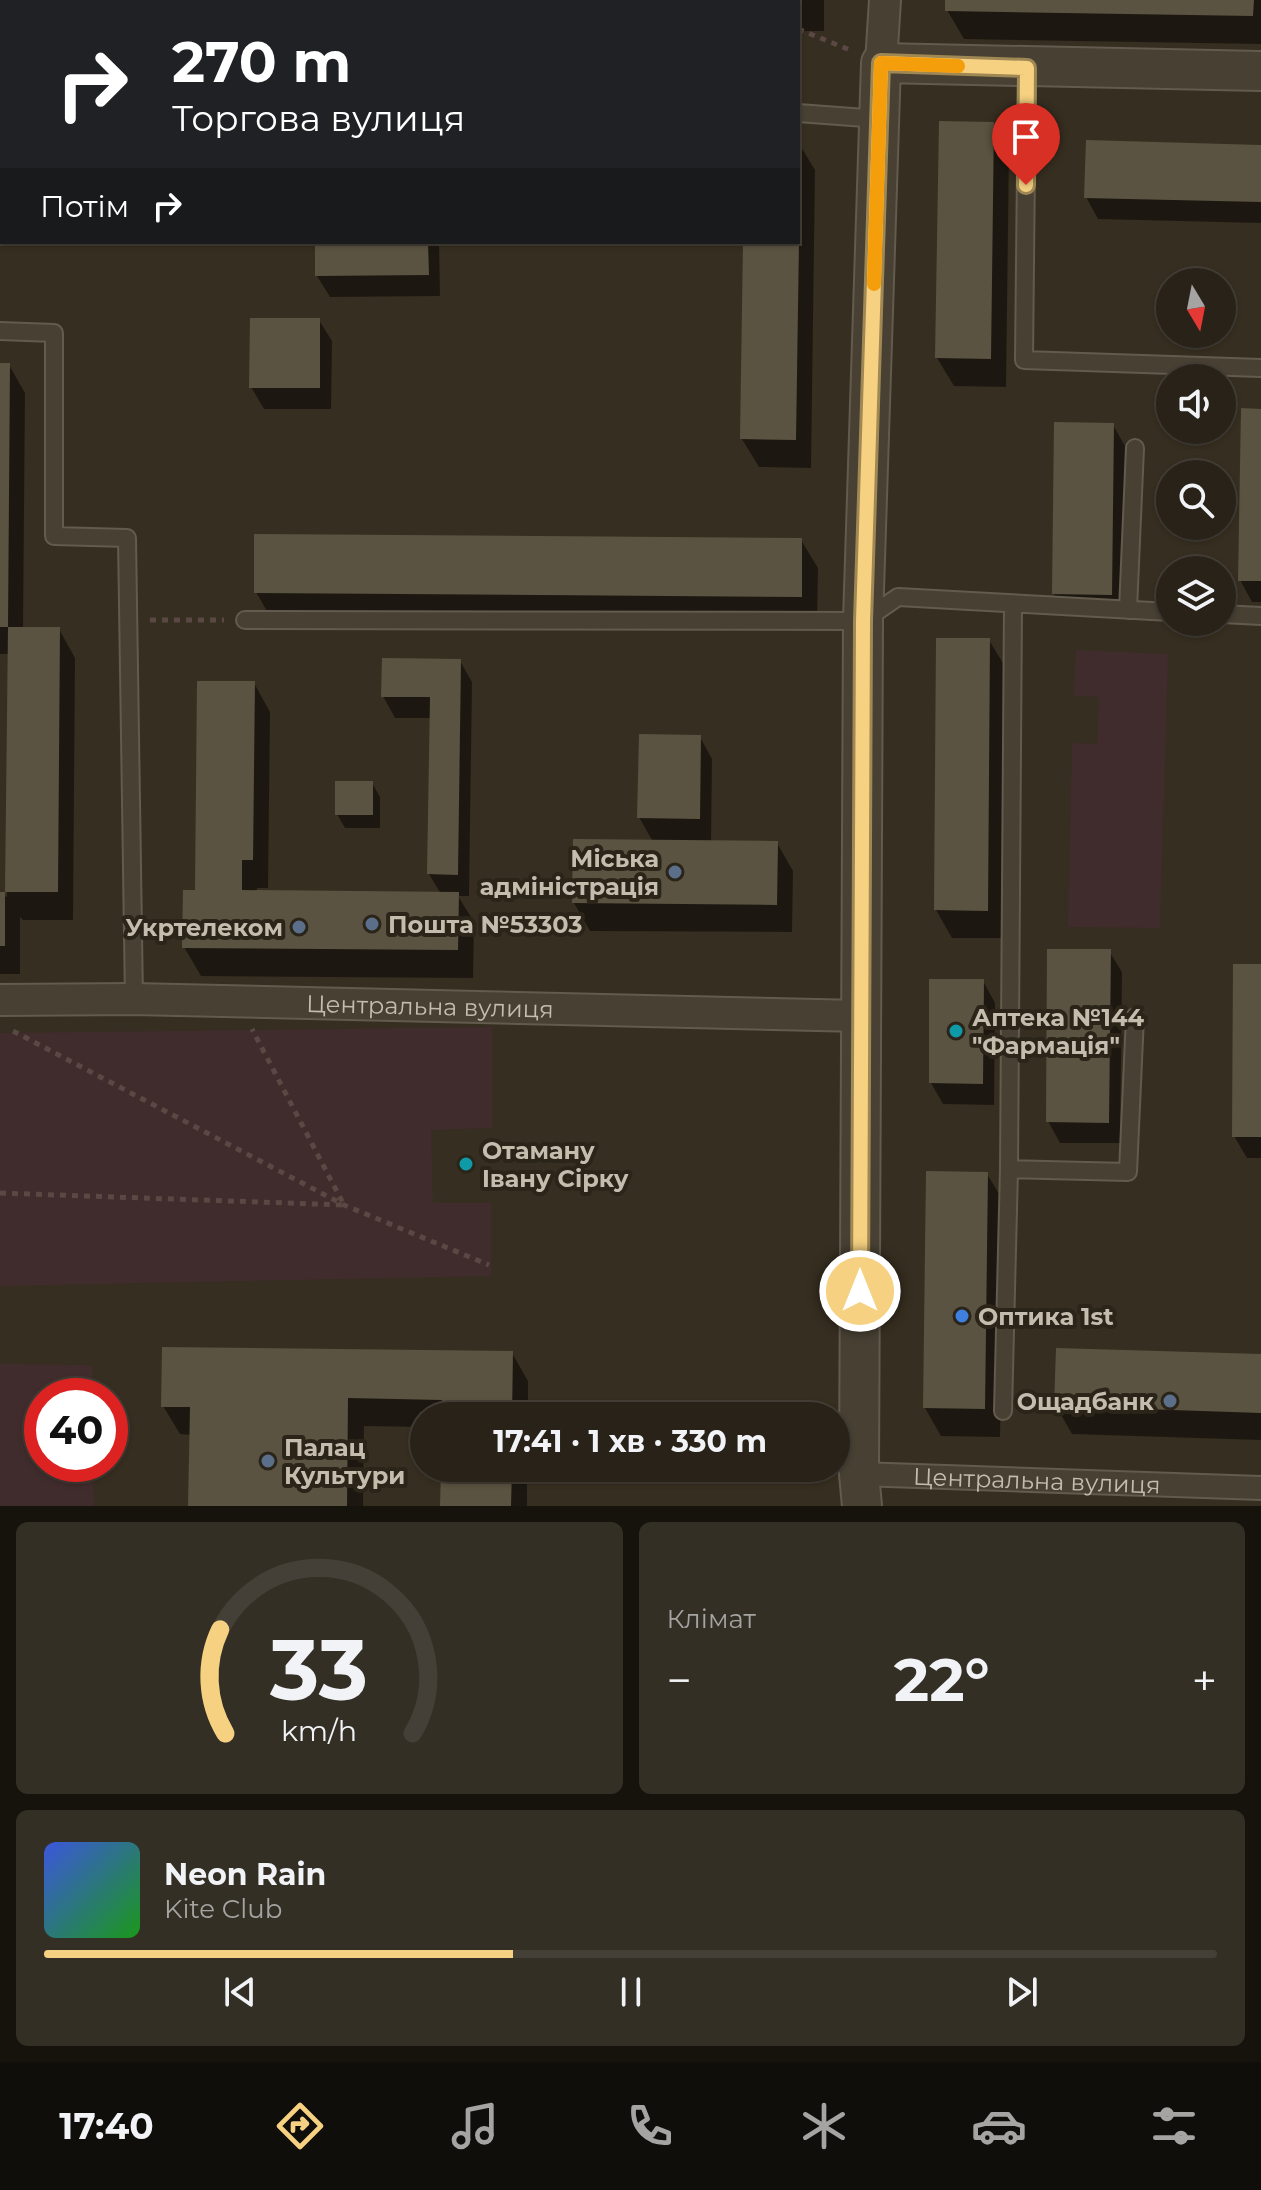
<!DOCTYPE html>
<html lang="uk">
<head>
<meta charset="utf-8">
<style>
  :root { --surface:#282218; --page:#342f25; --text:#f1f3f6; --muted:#a5a4a2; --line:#443f37; --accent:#f6d181 }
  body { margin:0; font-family:Montserrat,sans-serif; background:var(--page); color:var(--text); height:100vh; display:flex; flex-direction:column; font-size:30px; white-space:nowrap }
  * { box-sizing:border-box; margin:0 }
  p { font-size:26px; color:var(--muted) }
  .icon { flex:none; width:44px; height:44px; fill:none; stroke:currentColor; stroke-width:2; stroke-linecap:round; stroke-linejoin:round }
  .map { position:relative; height:1506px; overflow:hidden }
  .drawer { display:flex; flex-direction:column; gap:16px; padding:16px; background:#16130d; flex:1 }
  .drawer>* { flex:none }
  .hud { position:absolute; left:0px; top:0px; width:800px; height:244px; box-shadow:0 2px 6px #0004,0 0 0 2px var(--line); background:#202124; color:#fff; overflow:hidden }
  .needle { width:52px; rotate:170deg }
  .buttons { position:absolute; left:1156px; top:268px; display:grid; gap:16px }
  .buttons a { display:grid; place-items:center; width:80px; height:80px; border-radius:50%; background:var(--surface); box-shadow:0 2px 6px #0004,0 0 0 2px var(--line); font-size:40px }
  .speed { position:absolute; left:24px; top:1378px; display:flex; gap:16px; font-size:40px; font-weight:700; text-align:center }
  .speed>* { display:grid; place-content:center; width:104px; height:104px; border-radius:50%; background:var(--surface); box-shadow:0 2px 6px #0004,0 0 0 2px var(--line); line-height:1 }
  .speed .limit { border:12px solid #d22; background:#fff; color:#111 }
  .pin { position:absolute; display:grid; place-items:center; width:68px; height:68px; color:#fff; margin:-82px -34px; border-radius:50% 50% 50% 0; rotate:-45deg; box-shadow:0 0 8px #0007 }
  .pin .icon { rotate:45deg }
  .me { position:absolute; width:88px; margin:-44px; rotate:0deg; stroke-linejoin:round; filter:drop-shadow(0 0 6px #0008) }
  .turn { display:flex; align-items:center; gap:28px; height:168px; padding:0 40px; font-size:36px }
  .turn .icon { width:104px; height:104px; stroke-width:2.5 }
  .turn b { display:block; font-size:56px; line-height:68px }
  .then { display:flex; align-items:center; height:76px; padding:0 40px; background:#0003; gap:16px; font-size:30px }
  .big { font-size:60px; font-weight:700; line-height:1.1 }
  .drawer .card { flex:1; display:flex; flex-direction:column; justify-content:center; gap:12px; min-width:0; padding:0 28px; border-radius:12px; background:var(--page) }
  .drawer .dial { align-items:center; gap:0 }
  .dial svg { height:208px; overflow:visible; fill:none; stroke:var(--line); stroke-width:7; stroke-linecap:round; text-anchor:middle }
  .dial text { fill:var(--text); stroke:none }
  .song { display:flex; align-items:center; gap:24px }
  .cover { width:96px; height:96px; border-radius:12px; background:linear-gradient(135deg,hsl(230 70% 55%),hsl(120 70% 35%)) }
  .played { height:8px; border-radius:4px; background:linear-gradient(90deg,var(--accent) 40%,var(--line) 40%) }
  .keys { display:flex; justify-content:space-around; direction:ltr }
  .heat { display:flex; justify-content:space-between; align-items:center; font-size:44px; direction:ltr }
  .drawer .tiles { flex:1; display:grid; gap:16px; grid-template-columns:1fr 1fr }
  .card:last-child { grid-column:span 2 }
  .trip { position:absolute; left:410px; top:1402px; width:440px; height:80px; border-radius:40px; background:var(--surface); box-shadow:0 2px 6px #0004,0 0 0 2px var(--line); font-weight:700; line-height:80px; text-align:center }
  .menu { display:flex; height:128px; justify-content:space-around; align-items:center; background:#100e0a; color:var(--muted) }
  .menu .icon { width:56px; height:56px }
  .menu .selected { color:var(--accent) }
  .menu b { font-size:36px; color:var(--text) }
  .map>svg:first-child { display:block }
  .green { fill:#402c2c }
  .shadow { fill:#0007 }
  .building { fill:#5b5341 }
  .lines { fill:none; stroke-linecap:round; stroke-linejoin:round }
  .service-casing { stroke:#625b4e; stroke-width:20 }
  .pedestrian-casing { stroke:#625b4e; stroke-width:26 }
  .minor-casing { stroke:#625b4e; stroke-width:34 }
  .tertiary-casing { stroke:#625b4e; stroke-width:42 }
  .path { stroke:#594843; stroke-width:5; stroke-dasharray:6 6; stroke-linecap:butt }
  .service { stroke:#474033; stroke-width:16 }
  .pedestrian { stroke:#474033; stroke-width:22 }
  .minor { stroke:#474033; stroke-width:30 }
  .tertiary { stroke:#474033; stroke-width:38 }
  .route-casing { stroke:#a08854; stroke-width:20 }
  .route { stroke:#f6d181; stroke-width:14 }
  .slow { stroke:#f59e0b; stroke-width:14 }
  .service-dot { fill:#5c6f8a; stroke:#2b2519; stroke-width:3 }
  .culture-dot { fill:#0f9aa8; stroke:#2b2519; stroke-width:3 }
  .shop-dot { fill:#3f7fe0; stroke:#2b2519; stroke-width:3 }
  .labels { text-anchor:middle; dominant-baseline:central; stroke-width:8; stroke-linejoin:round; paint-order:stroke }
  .poi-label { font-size:24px; font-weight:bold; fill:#c4bdae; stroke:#2b2519; text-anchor:start }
  .street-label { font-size:24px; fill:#c4bdae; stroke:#2b2519 }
</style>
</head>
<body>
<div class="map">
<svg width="1261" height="1506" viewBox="0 0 1261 1506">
  <rect width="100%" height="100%" fill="#362e20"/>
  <path class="green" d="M0,0H53L2,2V219Z
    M1076,650L1168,654L1160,928L1068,927L1072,743L1097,744L1099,697L1074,696Z
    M492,1027V1128L431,1130L433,1203H491V1276L0,1286V1033Z
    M0,1364L92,1365V1396H42V1464H93L94,1506H0Z"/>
  <path class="shadow" d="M754,0H824V31H798V2Z
    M947,0H1261V44L964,39L947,10Z
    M798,60L802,66L801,83H798Z
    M993,124L1009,152L1006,387L954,386L937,358Z
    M798,142L815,170L811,468L759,467L742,439L745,242H798Z
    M1261,147V223L1098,219L1086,197Z
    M317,242H439L440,296L330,297L317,276Z
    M319,320L332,341L331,409H264L251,387Z
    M0,365H9L25,393L23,629H59L75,658L73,920H23L20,917V974H0V894L7,897L9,654H0Z
    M1261,411V602H1252L1240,580Z
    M1113,425L1125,446L1123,616L1067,615L1054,594Z
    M801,540L818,568L817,624L272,620L256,592Z
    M989,640L1006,668L1003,938H952L936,910Z
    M460,661L472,682L469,896H458L474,922L473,978L201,976L184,947L254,683L270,712L268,888H257V892L441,894L429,874L431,718H395L383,696Z
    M700,737L712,759L711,842L777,843L793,871L792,932L590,931L574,903L653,842L639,817Z
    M372,783L380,797V828H345L337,814Z
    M1109,951L1122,972L1120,1143H1060L1048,1121Z
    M1261,966V1158H1247L1234,1136Z
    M983,981L995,1003L994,1105L943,1104L931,1083Z
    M987,1174L1004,1202L1000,1437L941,1436L925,1408Z
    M512,1353L528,1381V1416H424V1427L364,1426L363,1506H190L191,1435L180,1434L163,1406Z
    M1261,1356V1440L1072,1434L1056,1406Z
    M443,1468H527V1506H442Z"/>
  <path class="building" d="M945,0H1254L1253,16L945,11Z
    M939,121L994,122L991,359L935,358Z
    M1086,140L1261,145V202L1084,198Z
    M315,242H428L429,275L315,276Z
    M743,242H799L796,440L740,439Z
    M250,318H320V388H249Z
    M0,363H10L8,627H60L58,892H5L8,627H0Z
    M1241,408L1261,409V581H1238Z
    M1054,422L1114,423L1112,595L1052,594Z
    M254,534L802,538V597L254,593Z
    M936,638H990L988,911L934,910Z
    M382,658L461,659L458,875L427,874L430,697H381Z
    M197,681H255L253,860H242V890L459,892L458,950L182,948L183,890H195Z
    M639,734L701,735L700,819L637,818Z
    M335,781H373V815H335Z
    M573,839L778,841L777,905L572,903Z
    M0,892H5V946H0Z
    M1047,949H1111L1109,1123L1046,1122Z
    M1233,964H1261V1137H1232Z
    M929,979H984L983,1084L929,1083Z
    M926,1171L988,1172L985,1409L923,1408Z
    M162,1347L513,1351L512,1416H442V1400L348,1398L347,1506H188L190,1407H161Z
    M1056,1348L1261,1354V1413L1054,1406Z
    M441,1468H512L511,1506H440Z"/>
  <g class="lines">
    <defs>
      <path id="service" d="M1027,68L1024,360L1261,368
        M798,113L879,119
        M0,331L54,333V536L127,538L134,999
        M1128,610L1135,448
        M1222,614L1261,616
        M245,620L863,621L898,597L1170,612
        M1009,1169L1128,1172L1135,1017
        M1003,1411L1009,1169L1013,605"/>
      <g id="pedestrian">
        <path id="s1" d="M859,1474L1261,1488"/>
      </g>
      <g id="minor">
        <path d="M881,63L885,0"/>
        <path id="s2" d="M0,1000L134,999L861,1016"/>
      </g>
      <path id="tertiary" d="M862,1506L859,1474L863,621L881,63L1261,71"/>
    </defs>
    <use href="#service" class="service-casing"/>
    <use href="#pedestrian" class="pedestrian-casing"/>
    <use href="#minor" class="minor-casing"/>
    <use href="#tertiary" class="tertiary-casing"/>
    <path class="path" d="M612,0L620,2
      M798,29L850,50
      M150,620H224
      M13,1031L344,1205L489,1265
      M0,1193L344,1205L252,1029"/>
    <use href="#service" class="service"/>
    <use href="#pedestrian" class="pedestrian"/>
    <use href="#minor" class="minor"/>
    <use href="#tertiary" class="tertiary"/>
  </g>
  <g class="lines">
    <defs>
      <path id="route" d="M860,1291L863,621L881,63L1027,68L1026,185"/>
    </defs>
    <use href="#route" class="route-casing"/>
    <use href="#route" class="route"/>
    <path class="slow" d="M874,284L881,63L958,66"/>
  </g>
  <g class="service-dot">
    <circle cx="675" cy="872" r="8"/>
    <circle cx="372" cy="924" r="8"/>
    <circle cx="299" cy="927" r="8"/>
    <circle cx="1170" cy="1401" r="8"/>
    <circle cx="268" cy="1461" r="8"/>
  </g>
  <g class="culture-dot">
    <circle cx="956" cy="1031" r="8"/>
    <circle cx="466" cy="1164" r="8"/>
  </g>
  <circle class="shop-dot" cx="962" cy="1316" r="8"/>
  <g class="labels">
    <g class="poi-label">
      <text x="659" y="858" text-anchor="end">Мiська<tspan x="659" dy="28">адмiнicтрацiя</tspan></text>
      <text x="388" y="924">Пошта №53303</text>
      <text x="283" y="927" text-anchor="end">Укртелеком</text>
      <text x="972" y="1017">Аптека №144<tspan x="972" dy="28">"Фармація"</tspan></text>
      <text x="482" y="1150">Отаману<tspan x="482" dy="28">Iвану Сiрку</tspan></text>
      <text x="978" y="1316">Оптика 1st</text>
      <text x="1154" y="1401" text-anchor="end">Ощадбанк</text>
      <text x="284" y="1447">Палац<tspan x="284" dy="28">Культури</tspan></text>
    </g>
    <g class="street-label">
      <text stroke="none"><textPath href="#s2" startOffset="430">Центральна вулиця</textPath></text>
      <text stroke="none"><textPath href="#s1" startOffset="178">Центральна вулиця</textPath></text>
    </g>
  </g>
</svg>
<div class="buttons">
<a><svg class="needle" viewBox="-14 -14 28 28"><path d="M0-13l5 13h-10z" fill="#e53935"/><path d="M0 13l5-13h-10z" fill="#a5a4a2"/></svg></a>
<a><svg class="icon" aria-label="sound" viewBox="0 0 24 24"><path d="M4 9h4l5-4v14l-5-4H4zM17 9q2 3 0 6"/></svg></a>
<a><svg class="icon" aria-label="search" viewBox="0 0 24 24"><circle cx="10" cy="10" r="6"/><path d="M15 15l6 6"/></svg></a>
<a><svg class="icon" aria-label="layers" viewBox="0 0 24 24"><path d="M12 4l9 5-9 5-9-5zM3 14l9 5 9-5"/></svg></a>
</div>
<div class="speed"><div class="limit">40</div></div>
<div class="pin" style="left:1026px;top:185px;background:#d93025"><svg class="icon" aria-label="arrive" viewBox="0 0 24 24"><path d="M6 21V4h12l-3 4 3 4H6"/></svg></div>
<svg class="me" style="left:860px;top:1291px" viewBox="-20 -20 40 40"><circle r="17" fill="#f6d181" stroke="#fff" stroke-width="3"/><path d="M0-11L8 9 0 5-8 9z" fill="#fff"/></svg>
<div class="trip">17:41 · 1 хв · 330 m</div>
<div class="hud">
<div class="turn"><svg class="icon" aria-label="right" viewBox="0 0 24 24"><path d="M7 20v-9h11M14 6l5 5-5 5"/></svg><div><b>270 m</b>Торгова вулиця</div></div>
<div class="then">Потім<svg class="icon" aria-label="right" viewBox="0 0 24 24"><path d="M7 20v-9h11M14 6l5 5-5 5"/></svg></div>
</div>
</div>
<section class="drawer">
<div class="tiles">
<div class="card dial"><svg viewBox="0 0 100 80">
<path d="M14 69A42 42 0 1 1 86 69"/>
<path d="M14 69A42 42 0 0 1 12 29" stroke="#f6d181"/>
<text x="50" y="56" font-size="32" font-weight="700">33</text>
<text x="50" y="72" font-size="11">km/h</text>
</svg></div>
<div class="card"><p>Клімат</p>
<div class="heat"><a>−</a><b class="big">22°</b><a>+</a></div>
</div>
<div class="card">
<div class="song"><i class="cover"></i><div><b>Neon Rain</b><p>Kite Club</p></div></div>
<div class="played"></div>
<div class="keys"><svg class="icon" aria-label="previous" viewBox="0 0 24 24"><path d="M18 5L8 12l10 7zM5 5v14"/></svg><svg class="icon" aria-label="pause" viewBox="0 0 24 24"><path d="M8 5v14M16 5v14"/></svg><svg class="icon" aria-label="next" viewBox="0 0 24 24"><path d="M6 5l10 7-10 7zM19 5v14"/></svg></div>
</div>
</div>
</section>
<nav class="menu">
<b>17:40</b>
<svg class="icon selected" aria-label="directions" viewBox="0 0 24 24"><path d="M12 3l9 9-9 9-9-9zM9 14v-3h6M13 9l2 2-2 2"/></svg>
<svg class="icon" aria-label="music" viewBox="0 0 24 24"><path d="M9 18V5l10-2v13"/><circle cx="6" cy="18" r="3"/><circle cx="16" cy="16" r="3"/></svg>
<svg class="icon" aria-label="phone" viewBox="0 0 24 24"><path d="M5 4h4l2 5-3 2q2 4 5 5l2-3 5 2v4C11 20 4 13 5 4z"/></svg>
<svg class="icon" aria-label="climate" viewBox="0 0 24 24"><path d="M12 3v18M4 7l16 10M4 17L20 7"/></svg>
<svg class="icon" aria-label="car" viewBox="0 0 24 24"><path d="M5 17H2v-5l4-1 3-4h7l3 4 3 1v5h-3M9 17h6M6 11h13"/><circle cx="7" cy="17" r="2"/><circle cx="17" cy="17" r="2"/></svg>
<svg class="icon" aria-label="filters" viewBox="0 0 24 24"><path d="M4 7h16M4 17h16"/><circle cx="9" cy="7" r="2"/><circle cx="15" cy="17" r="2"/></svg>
</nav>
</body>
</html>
